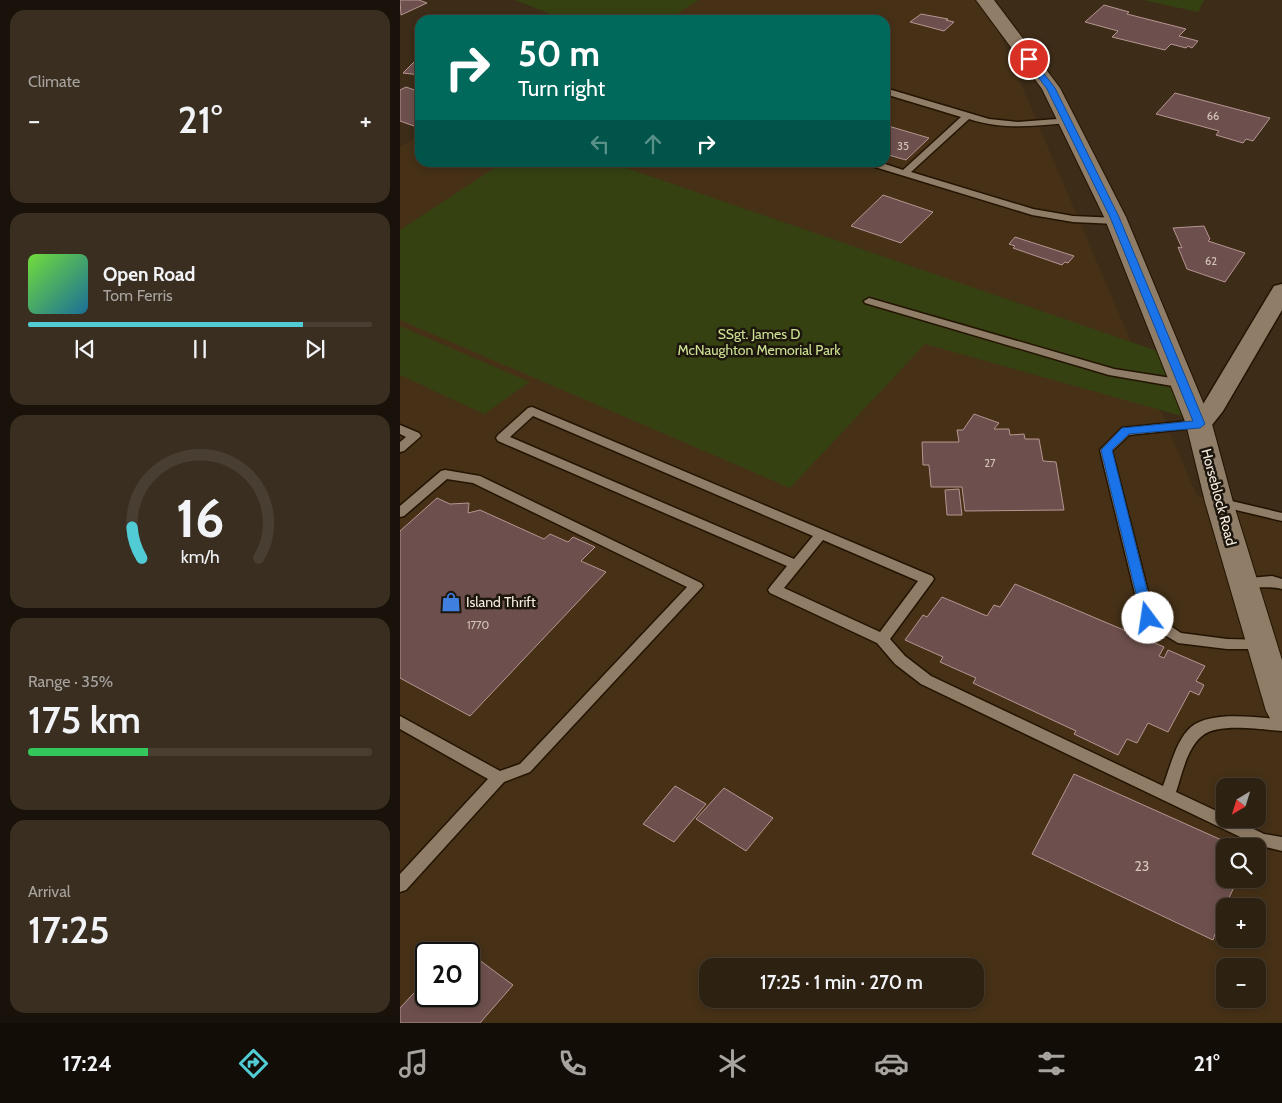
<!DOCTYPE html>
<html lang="en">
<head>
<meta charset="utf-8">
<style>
  :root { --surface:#2d2112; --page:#392e20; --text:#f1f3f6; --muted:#a7a39f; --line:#483e32; --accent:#51ccd4 }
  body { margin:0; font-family:Cabin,sans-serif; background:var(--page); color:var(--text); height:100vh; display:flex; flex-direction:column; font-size:19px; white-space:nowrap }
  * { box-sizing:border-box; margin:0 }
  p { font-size:16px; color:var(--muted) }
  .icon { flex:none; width:28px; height:28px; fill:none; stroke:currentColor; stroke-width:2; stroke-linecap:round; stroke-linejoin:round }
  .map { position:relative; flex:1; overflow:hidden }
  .panel { display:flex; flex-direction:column; gap:10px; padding:10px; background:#19120a; width:400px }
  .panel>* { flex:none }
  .top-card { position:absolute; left:15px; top:15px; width:475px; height:152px; border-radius:15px; box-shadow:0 2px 8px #0003,0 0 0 1px var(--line); background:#00695c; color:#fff; overflow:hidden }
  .needle { width:32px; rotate:218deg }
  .buttons { position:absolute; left:816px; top:778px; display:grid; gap:10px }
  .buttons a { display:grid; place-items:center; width:50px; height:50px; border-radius:10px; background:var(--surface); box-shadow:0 2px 8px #0003,0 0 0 1px var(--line); font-size:25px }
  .speed { position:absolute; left:15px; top:942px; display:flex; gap:10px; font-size:25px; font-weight:700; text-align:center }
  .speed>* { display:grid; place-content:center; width:65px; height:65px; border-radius:50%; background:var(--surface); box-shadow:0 2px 8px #0003,0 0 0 1px var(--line); line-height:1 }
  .speed .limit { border:2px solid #111; border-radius:8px; background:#fff; color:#111 }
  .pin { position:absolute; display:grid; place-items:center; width:42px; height:42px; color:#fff; margin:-21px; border:2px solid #fff; border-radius:50%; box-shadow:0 1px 5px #0007 }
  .me { position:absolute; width:55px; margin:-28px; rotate:346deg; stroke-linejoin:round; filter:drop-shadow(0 0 4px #0008) }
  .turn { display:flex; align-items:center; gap:18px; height:105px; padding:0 20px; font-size:22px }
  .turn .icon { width:65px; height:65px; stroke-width:2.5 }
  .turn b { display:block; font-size:35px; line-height:42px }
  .lanes { display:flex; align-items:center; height:48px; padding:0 20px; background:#0003; justify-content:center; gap:25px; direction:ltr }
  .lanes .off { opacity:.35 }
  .big { font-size:38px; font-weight:600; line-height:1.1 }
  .panel .widget { flex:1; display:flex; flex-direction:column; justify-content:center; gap:8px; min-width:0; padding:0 18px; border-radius:15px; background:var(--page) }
  .panel .dial { align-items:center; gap:0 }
  .dial svg { height:130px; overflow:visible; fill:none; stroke:var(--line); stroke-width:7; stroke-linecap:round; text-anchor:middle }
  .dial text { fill:var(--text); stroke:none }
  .song { display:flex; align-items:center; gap:15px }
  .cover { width:60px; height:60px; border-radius:8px; background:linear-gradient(135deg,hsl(100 70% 55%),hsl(200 70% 35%)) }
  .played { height:5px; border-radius:2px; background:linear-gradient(90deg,var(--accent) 80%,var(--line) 80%) }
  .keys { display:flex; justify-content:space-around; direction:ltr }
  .heat { display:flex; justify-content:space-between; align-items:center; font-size:28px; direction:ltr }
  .charge { height:8px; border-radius:4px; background:linear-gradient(90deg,#34c759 35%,var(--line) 0) }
  .trip { position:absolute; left:299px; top:958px; width:285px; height:50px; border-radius:15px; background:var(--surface); box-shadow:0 2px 8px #0003,0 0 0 1px var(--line); font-weight:600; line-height:50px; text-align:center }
  .tabs { display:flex; height:80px; justify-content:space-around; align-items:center; background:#120d07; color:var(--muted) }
  .tabs .icon { width:35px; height:35px }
  .tabs .selected { color:var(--accent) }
  .tabs b { font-size:22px; color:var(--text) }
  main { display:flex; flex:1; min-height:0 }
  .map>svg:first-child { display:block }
  .built { fill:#463117; fill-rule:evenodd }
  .green { fill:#364112 }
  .building { fill:#6d504d; stroke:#b69592 }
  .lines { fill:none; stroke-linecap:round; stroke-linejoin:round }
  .service-casing { stroke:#231402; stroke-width:3 }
  .minor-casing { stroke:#231402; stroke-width:3 }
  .tertiary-casing { stroke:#231402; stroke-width:2 }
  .service { fill:#907d67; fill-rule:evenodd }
  .minor { fill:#907d67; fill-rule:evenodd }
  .tertiary { fill:#907d67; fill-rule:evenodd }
  .route { fill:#1a73e8; stroke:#114b97 }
  .labels { text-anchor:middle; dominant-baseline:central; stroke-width:5; stroke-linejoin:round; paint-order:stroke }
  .number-label { font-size:11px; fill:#d4c5ba }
  .park-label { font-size:14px; fill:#cbe092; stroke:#1d160d }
  .street-label { font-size:14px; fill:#f6ecdf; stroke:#1d160d }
  .poi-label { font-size:14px; fill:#f6ecdf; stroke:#1d160d; text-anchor:start }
  .near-number-label { font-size:14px; fill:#d4c5ba }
</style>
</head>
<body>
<main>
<section class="panel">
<div class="widget"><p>Climate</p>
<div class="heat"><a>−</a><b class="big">21°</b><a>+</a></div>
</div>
<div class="widget">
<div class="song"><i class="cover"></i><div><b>Open Road</b><p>Tom Ferris</p></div></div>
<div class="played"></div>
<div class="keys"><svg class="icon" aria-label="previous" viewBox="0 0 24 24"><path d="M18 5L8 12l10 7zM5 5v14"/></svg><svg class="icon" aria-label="pause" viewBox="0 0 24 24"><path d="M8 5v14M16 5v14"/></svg><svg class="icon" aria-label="next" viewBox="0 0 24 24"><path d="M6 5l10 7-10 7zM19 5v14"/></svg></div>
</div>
<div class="widget dial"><svg viewBox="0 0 100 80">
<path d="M14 69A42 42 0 1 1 86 69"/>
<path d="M14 69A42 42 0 0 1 8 50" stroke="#51ccd4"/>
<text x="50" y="56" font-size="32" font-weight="700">16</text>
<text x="50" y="72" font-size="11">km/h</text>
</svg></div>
<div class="widget"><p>Range · 35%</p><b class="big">175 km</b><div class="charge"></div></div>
<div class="widget"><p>Arrival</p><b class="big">17:25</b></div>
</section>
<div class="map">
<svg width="882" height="1023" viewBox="0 0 882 1023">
  <rect width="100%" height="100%" fill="#3c2c18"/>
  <path class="built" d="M253,0H585L797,496L882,518V1023H0V147L20,135V162H485V20H218ZM825,786H858V819H825ZM825,846H858V879H825ZM825,906H858V939H825ZM26,954H69V996H26ZM308,966H575V999H308ZM825,966H858V999H825Z"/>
  <path class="green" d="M115,0H299L267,20H153V15Z
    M743,0H804L798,12Z
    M102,163H212L763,353L782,416L525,344L390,488L0,320V230Z
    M0,326L130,382L84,414L0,375Z"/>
  <path class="building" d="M0,0H19L27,3L1,15Z
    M704,5L729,12L727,14L786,29L779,36L798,41L792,48L788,46L786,48L771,44L765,50L712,37L718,31L685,22Z
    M521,14L548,19L546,20L554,22L544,31L510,22Z
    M20,56V75L3,73Z
    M6,87L20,92L15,96L20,98V122L14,126L0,121V90Z
    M775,93L870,118L853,141L846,139L843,143L816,135L819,131L756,114Z
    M485,125L529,138L506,160L485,154Z
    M483,195L533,212L501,243L451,226Z
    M804,226L810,239L808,241L845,253L825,282L787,269L778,247L782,248L773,228Z
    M615,237L674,256L668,263L665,262L662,265L613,248L615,246L609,244Z
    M574,414L599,423L594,429H609L610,435L624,434L625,439H639L643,461L656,462L664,510L565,511L562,487H531L529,465H523L522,442H559L557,430H563Z
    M559,489L562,515H547L545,490Z
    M37,498L50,504L69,503L68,513L80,510L144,539L150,534L168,542L173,537L195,547L181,561L206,572L70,716L0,678V531Z
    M615,584L764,647L759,656L764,658L768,650L805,666L796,681L804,685L799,695L790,691L768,732L748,723L737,743L727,739L718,755L674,734L676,731L573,683L576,678L540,662L543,657L505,640L523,615L527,617L542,597L587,616L594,605L600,607Z
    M674,774L835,846H825V879H838L825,906L813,940L632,854Z
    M275,786L306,804L274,842L243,824Z
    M324,788L373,818L346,851L296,819Z
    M59,945L113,985L80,1023H0V1008L26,980V996H69V954H51Z"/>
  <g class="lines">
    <defs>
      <path id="service" d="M485,88L589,119L618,122L670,118L671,120L667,123C632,126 604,130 569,119L511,172L633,209L673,216L717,218L722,221L717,224L673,222L632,215L465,164L464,162H479L503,170L561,117L485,94Z
        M469,298L714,369L784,380L790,384L784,388L709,375L465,303L464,301Z
        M132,407L532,576L534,579L532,582L490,639L505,656L531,676L763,786C770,768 776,740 791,727C812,710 857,718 882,719V731C862,730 818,722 802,736C787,748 782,774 776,792L825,815V819H833L864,834L882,837V851L857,845L521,684L495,664L477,643L370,593L368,590L370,587L387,566L98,441L96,438L98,435L128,408ZM133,416L413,536L394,559L110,437ZM423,540L518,581L480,632L384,588Z
        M799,420L805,424L803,427L729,435L712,451L754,615L781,633L827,639L868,640L870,644L868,648L863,649H827L778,643L743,622L741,618L700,450L722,428Z
        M0,425L19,433L21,436L4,451L0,452V442L6,437L0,434Z
        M45,470L80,476L301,583L303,586L130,772L104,782L6,890L0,892V874L88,779L0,729V716L100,771L120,764L287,587L73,483L47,479L4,516L0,517V506L41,471Z
        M819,498L882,513V521L815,505L813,502Z
        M872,576L882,579V589C868,585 852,590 838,585L836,582L838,579Z"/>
      <path id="minor" d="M882,284V310L823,411L808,430L799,432L790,430L787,424L802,406L874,286Z"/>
      <path id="tertiary" d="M576,0H594L660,88L726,217L812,424L833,502L882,660V724L871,720L866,711L805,502L786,424L704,217L642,89Z"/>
    </defs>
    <use href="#service" class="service-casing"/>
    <use href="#minor" class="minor-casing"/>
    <use href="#tertiary" class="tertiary-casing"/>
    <use href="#service" class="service"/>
    <use href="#minor" class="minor"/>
    <use href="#tertiary" class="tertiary"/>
  </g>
  <path class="route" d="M626,57H631L655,88L719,217L805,424L800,428L729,434L712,450L754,618L753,621H744L742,618L701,450L722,428L793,421L710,217L647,89L625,59Z"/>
  <defs>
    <symbol id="shop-bare" viewBox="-9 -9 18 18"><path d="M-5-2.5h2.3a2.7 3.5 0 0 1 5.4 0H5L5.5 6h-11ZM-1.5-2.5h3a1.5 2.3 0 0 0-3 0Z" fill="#3f7fe0" stroke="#1d160d" stroke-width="2.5" paint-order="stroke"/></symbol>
  </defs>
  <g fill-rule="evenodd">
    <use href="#shop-bare" x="37" y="588" width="28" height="28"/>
  </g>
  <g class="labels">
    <g class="number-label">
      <text x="813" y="116">66</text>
      <text x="503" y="146">35</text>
      <text x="811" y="261">62</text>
      <text x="590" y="463">27</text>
      <text x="78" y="625">1770</text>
    </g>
    <g class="park-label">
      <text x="359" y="334">SSgt. James D<tspan x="359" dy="16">McNaughton Memorial Park</tspan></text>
    </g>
    <g class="street-label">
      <text transform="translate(819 497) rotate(75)">Horseblock Road</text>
    </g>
    <g class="poi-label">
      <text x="66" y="602">Island Thrift</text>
    </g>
    <g class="near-number-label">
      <text x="742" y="866">23</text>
    </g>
  </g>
</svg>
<div class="buttons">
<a><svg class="needle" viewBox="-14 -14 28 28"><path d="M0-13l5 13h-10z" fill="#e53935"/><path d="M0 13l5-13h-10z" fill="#a7a39f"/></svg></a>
<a><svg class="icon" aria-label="search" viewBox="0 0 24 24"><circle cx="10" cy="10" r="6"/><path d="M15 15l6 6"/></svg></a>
<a>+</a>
<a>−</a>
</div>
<div class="speed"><div class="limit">20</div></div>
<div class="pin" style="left:629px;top:59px;background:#d93025"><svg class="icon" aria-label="arrive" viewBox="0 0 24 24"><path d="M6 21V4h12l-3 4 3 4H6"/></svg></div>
<svg class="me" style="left:748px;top:618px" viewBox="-20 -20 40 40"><circle r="19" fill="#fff"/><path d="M0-13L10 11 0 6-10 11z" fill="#1a73e8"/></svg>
<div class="trip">17:25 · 1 min · 270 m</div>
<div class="top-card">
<div class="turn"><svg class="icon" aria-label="right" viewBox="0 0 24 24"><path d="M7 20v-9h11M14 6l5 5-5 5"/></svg><div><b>50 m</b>Turn right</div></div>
<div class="lanes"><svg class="icon off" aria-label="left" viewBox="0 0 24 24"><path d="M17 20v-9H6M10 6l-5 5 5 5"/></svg><svg class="icon off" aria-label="ahead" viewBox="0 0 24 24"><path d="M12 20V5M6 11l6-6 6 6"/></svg><svg class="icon" aria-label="right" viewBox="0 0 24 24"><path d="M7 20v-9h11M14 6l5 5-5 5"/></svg></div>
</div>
</div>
</main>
<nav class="tabs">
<b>17:24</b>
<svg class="icon selected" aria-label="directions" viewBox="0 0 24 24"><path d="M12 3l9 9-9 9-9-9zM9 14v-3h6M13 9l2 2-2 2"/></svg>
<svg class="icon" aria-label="music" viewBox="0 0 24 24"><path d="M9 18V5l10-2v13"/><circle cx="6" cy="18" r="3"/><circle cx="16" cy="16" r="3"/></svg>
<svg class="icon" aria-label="phone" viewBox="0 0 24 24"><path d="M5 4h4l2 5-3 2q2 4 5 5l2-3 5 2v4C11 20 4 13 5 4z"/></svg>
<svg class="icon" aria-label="climate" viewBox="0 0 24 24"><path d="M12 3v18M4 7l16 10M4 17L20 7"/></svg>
<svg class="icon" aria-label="car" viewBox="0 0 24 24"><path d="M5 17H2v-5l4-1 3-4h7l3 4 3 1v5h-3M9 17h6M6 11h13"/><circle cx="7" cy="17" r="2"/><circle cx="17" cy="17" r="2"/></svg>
<svg class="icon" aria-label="filters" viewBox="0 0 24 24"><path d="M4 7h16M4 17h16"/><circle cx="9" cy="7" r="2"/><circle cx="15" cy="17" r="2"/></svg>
<b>21°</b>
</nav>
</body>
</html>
